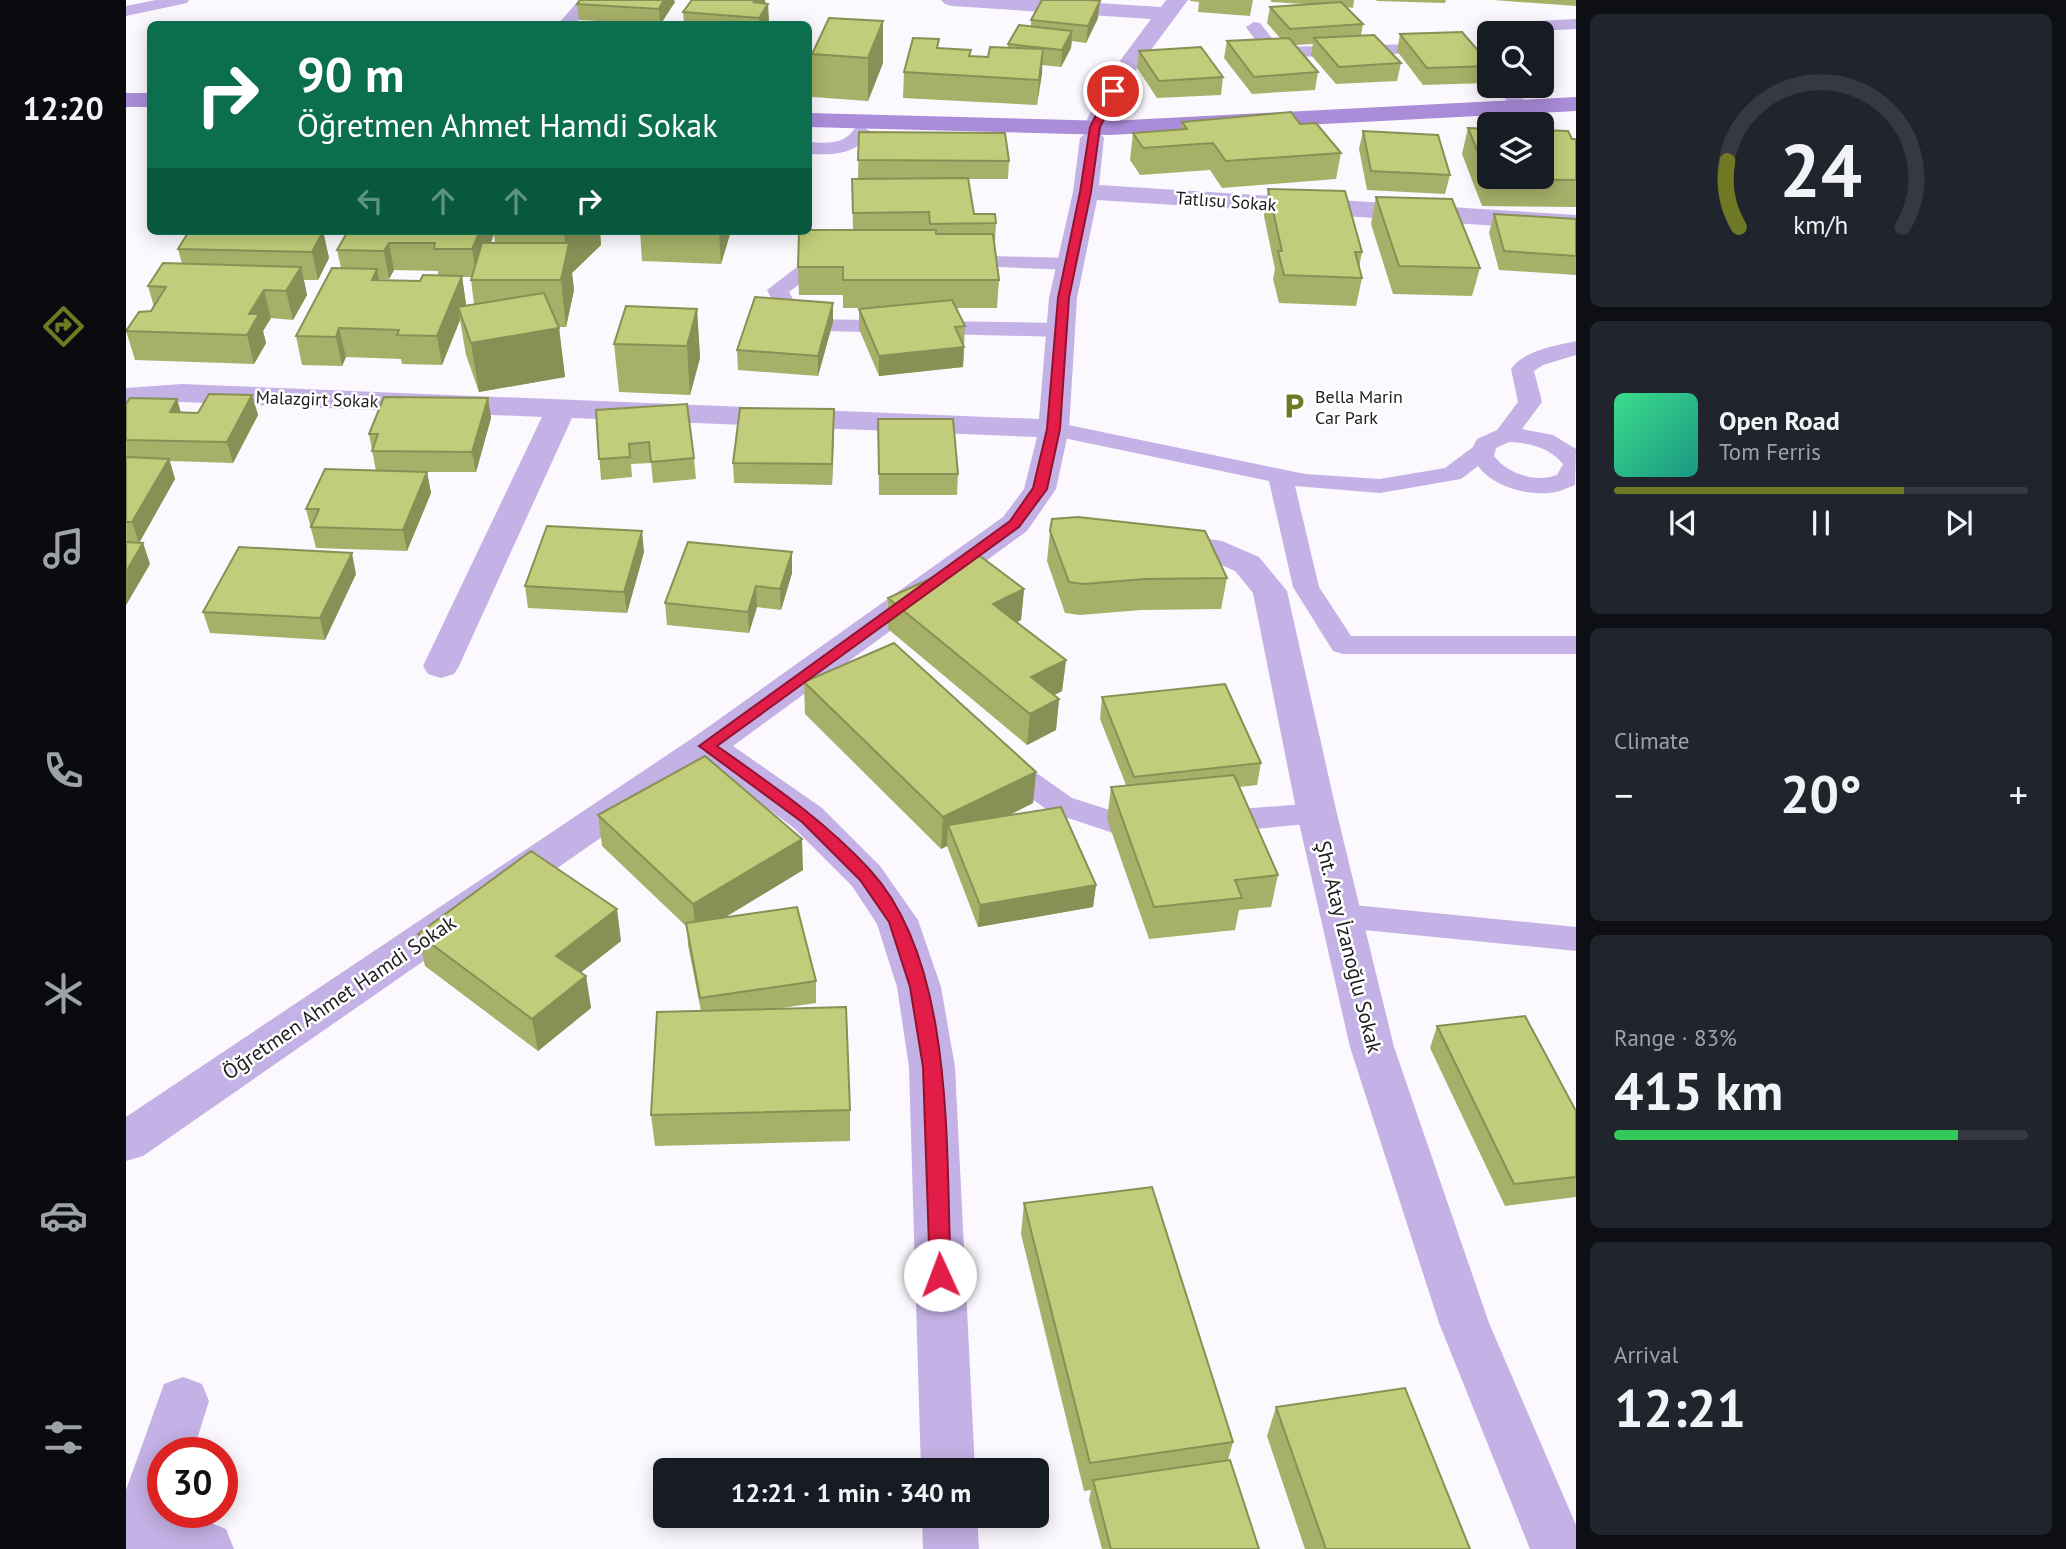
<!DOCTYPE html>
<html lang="en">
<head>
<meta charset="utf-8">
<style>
  :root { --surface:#171b24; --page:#20242c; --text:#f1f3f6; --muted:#9ea1a6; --line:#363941; --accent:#6f7924 }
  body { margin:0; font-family:"PT Sans",sans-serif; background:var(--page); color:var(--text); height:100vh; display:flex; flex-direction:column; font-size:26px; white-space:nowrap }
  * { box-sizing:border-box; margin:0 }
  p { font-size:23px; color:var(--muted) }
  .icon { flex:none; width:38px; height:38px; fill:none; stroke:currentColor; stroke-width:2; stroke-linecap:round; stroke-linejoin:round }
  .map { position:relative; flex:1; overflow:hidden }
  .side { display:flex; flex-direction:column; gap:14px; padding:14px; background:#0d0f14; width:490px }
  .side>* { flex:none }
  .top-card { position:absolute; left:21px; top:21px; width:665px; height:214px; border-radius:10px; box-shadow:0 4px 18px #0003; background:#0b6e4f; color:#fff; overflow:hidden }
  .buttons { position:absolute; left:1351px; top:21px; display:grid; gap:14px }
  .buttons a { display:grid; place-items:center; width:77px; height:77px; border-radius:10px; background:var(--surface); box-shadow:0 4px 18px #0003; font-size:35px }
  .speed { position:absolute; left:21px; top:1437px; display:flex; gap:14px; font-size:35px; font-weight:700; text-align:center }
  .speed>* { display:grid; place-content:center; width:91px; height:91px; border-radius:50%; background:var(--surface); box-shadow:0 4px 18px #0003; line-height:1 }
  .speed .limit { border:10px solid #d22; background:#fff; color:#111 }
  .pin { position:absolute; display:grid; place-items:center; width:60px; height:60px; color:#fff; margin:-30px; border:4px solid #fff; border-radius:50%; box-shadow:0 2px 7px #0007 }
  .me { position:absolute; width:77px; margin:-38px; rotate:358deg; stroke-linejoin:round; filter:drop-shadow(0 0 5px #0008) }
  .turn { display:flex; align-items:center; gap:24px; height:147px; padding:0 35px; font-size:32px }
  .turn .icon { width:91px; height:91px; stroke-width:2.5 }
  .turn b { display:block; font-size:49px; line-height:60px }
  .lanes { display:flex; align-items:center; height:66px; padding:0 35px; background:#0003; justify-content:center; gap:35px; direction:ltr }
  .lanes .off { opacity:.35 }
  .big { font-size:52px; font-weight:700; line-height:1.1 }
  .side .widget { flex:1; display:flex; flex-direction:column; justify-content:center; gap:10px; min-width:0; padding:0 24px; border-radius:10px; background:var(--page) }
  .side .dial { align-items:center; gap:0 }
  .dial svg { height:182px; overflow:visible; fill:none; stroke:var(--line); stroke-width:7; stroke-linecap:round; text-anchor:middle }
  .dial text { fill:var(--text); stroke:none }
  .song { display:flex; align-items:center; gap:21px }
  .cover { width:84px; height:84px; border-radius:10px; background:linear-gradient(135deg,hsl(150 70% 55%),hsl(170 70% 35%)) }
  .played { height:7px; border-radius:4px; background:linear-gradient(90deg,var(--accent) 70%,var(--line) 70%) }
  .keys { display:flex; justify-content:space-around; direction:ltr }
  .heat { display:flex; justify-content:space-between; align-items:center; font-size:38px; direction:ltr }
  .charge { height:10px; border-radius:5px; background:linear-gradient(90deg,#34c759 83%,var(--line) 0) }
  .trip { position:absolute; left:527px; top:1458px; width:396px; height:70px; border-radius:10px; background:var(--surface); box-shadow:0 4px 18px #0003; font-weight:700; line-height:70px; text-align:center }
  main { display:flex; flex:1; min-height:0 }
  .tab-bar { display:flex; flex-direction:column; width:126px; justify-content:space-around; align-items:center; background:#090b0e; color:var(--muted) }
  .tab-bar .icon { width:49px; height:49px }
  .tab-bar .active { color:var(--accent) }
  .tab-bar b { font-size:32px; color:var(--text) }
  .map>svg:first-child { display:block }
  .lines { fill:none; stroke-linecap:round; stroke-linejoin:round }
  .lane { fill:#c4b1e5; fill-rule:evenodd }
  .street { fill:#c4b1e5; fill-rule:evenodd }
  .secondary { fill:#aa8cd9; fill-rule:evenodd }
  .wall { fill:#a6b069; fill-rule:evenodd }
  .shaded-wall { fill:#879055 }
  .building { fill:#c1cd7a; stroke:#879055; stroke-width:2 }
  .route { fill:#e11d48; stroke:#92132f; stroke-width:2 }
  .labels { text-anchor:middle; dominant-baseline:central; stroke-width:5; stroke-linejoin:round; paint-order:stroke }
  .far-street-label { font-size:18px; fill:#1d1c1f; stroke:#fff }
  .far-poi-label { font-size:18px; fill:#1d1c1f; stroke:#fff; text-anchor:start }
  .street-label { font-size:21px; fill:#1d1c1f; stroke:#fff }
</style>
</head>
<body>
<main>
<nav class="tab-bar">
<b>12:20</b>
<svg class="icon active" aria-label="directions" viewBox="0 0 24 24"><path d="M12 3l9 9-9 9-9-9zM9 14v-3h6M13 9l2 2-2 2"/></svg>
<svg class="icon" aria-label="music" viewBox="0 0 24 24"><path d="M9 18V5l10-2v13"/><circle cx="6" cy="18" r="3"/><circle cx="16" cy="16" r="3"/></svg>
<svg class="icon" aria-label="phone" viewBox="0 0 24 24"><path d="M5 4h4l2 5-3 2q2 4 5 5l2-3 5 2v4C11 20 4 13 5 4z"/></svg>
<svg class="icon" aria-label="climate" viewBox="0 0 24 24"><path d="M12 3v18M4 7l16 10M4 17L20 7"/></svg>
<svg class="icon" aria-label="car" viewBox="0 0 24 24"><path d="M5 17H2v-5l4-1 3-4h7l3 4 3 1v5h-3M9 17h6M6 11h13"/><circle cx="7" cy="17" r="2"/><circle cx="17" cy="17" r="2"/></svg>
<svg class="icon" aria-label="filters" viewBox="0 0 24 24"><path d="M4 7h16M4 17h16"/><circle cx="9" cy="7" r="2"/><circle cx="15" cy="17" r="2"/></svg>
</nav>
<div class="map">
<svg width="1450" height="1549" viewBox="0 0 1450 1549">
  <rect width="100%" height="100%" fill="#fbf9fe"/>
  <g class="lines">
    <path class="lane" d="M30,0H63L61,3L0,16V6Z
      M453,0L469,1L449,24H432Z
      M1450,19V29L1394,32L1386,27L1394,22Z
      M1128,22L1134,23L1153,47L1340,43L1346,44L1363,58V72C1350,69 1343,53 1329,52L1136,58L1127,53L1135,48L1120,27Z
      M1369,86H1387L1403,106L1394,111L1388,110Z
      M736,126L745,132C731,155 707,155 682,154V142C702,143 718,145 729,128Z
      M695,252L713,255L716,259L713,263L699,265L663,292L678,319L935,323L943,325L946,330L943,335L935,337L662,330L641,290L688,254Z
      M829,255L944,258L951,260L954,264L951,268L944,270L822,265L819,261L822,257Z
      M1450,341V355L1417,365L1408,371L1416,402L1396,429L1427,435L1450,449L1449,485C1441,488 1431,493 1422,493C1399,495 1366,486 1352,466L1335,479L1254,493L1169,486L1193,587L1225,636H1450V654H1217L1207,651L1167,587L1143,481L928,436L920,434L916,429L920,424L928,422L1179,474L1254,479L1319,468L1347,447L1351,439L1371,430L1392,402L1385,369C1398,350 1429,346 1450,341ZM1383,442C1404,443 1423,447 1437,464L1431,475C1409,483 1382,474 1368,456L1370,448Z
      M875,752L885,755L946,798L1009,818L1032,820L1036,828L1032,836L1008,840L924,812L865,769L860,762L865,755Z
      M1191,803L1202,806L1206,814L1202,822L1088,833L1077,830L1073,822L1077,814L1088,811Z
      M1217,904L1450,927V951L1217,928L1206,924L1201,916L1206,908Z"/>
    <path class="street" d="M815,0H924L1035,7L1040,0H1062L1007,74L981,127L974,133L978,138L973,185L1450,215V231L971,200L951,298L943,429L930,489L901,531L607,746L696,808L754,866L792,920L815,987L829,1067L849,1470H795L783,1067L771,987L751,924L726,886L668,828L581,764L17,1156L0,1161V1117L568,737L877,517L898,489L911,437L446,418L333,666L328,674L315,678L302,674L297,666L416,417L56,402L0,406V388L56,384L913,419L923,298L947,192L954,138L961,132L957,127L985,73L1025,19L826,6L819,4Z
      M1037,532L1096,541L1133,557L1161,591L1211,814L1268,1047L1363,1323L1450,1525V1549H1404L1313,1323L1224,1047L1171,814L1127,593L1109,571L1077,557L1025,549L1020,542L1025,535Z
      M57,1377L76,1384L83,1401L67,1452H37V1512H48L47,1515L80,1521L100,1529L108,1549H0V1490L38,1384Z
      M796,1516H851L853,1549H797Z"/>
    <path class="secondary" d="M0,93H24V107H0Z
      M1450,97V111L983,135L682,127V113L983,121Z"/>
  </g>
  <path class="wall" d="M566,0H639L643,20L640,24H558L557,12Z
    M1064,0H1127L1124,16L1072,12L1073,2L1064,1Z
    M1145,0H1228L1227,8L1220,7L1237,24L1235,35L1275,63L1271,81L1210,84L1185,55L1187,44L1169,45L1192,72L1189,90L1126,94L1098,58L1101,41L1154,38L1141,23L1144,7L1178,4L1145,2Z
    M1250,0H1320L1319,3L1251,1Z
    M1367,0H1450V6Z
    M549,2L535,24L453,20L451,4Z
    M972,18L960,43L946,41L945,48L935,67L916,65L911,105L777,98L778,72L813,49L845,50L844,56L862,57L882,47V44L905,26V20Z
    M757,21V63L742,101L686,97V54Z
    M1274,34L1363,63V74L1361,83L1297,85L1271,51Z
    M1013,51L1097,77L1095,95L1031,98L1011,68Z
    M1056,122L1174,124L1215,153L1210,179L1096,188L1084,170L1014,175L1004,160L1007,133L1055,130Z
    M1342,128L1450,139V207L1356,206L1336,154Z
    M1237,131L1324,175L1319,194L1241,190L1233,149Z
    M733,132L883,161L882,179H842L848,214L870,223L869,242H868L873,280L871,308H830L839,326L837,367L753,376L733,329V309L746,308H717V295H673L672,267L727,230L726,179L786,178H732Z
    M1142,189L1236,252L1233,268L1236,278L1230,306L1153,303L1147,279L1149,269L1138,216Z
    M1250,197L1354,268L1346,296L1267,294L1245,224Z
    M1368,214L1450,219V275L1373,270L1363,233Z
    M63,231H210L208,235H198L203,258L192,280H178L181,295L167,320L145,318L137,331L140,343L128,364L9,360L0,331L25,311L28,307L22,286L56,264L52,249Z
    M222,231H474L475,245L446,273L448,290L440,327H433L439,377L353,392L340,355L334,320L316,365L276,364L275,359L220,357L216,366L176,365L170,336L215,268L211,250ZM368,234L369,243H365ZM268,270L312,271V275L294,281L253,280V279H263ZM336,277H346L345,280L348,304L340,305Z
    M514,231H604V234L595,264L516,261Z
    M571,309L574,358L564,395L493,392L488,344Z
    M707,322L692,376L612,370L611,350Z
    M126,395L132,415L107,463L44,461L49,479L13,543H17L24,564L0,605V404L51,399L55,413H72Z
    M362,398L365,418L350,472H285H301L305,493L281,551L190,548L180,509L250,471L243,434Z
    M470,410L568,458L570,479L527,483L525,463L505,464L506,477L475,480Z
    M752,419L832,474L831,495H753Z
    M708,430L706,485L608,483L607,463Z
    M924,531L1101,578L1095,609L1015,610L954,615L939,613L921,561Z
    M518,552L501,613L402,608L399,586Z
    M666,552V573L655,610L631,607L623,633L541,625L539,603Z
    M230,574L199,640L84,633L77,612Z
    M898,589L895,620L891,622L940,660L936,691L928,695L933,699L930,730L901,745L762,629V598Z
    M678,682L910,772L907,803L882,816L970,885L967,907L852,927L821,846L815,849L679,714Z
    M976,697L1135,763L1131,785L1113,787L1152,875L1145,907L1113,910L1109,930L1023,939L981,819L985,787L1000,785L974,719Z
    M472,815L677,870L599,917L690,981V1003L648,1009L724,1110V1141L529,1146L525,1115L575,1011L562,945L561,927L476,846Z
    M292,934L495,941L454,973L460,976L465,1008L412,1051L299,966Z
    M1311,1026L1450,1111V1197L1379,1206L1304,1048Z
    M898,1203L1107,1442L1102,1460L1133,1549H976L963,1500L965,1490L958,1491L895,1234Z
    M1150,1407L1344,1549H1179L1141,1436Z"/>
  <path class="shaded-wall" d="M538,0H548L549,2L534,24L533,9Z
    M630,0H639V4L629,19L628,2Z
    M974,1L972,18L960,43L962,26Z
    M642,4L643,20L640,24H634L633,18Z
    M757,21V63L742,101V58Z
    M946,31L945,48L935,67L936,50Z
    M683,41L684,58L682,62V44Z
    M917,49L916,74L911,105L913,80Z
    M197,231L203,258L192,280L186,252Z
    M354,231H368V234L351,277L346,249Z
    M438,231H474L475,245L446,273L448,290L440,327L435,280L440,254Z
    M593,231H604V234L595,264Z
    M263,243L268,270L263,279L258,251Z
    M175,267L181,295L167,320L160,291Z
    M251,269L256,297L246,280Z
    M336,276L340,304L335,316L332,307L334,320L316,365L311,336Z
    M138,290L145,318L137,331L140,343L128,364L121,335L123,314Z
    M707,303V322L692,376V356Z
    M571,309L574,358L564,395L561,346Z
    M213,328L220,357L216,366L210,337Z
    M433,328L439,377L353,392L345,343Z
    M838,347L837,367L753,376V356Z
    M126,395L132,415L107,463L101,442Z
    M362,398L365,418L350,472L346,452Z
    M51,399L57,420L44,412Z
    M708,409V430L706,485V464Z
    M43,459L49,479L13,543L6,522Z
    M301,472L305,493L281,551L277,530Z
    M516,531L518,552L501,613L498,592Z
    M17,543L24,564L0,605V572Z
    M666,552V573L655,610L654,589Z
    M226,553L230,574L199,640L194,618Z
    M630,586L631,607L623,633L622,612Z
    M898,589L895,620L865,635L867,604Z
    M940,660L936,691L903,708L905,677Z
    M933,699L930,730L901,745L904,714Z
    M910,772L907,803L829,842L822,825L821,846L815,849L817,817Z
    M676,839L677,870L570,935L567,904Z
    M970,885L967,907L852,927L854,905Z
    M491,909L495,941L435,988L430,956Z
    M460,976L465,1008L412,1051L406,1019Z"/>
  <path class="building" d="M454,0H538L533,9L451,4Z
    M566,0H630L628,2L642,4L633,18L557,12Z
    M916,0H966L974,1L962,26L905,20Z
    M1215,2L1237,24L1164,29L1144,7Z
    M703,18L757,21L742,58L686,54Z
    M893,25L946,31L936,50L882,44Z
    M1336,32L1363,63V66L1301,68L1274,34Z
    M1248,35L1275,63L1213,67L1188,38Z
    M787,38L813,39L811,48L845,50L843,56L862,57L864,47L917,49L913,80L778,72Z
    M1163,38L1192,72L1128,77L1101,41Z
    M1075,47L1097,77L1033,81L1013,51Z
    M1165,112L1174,124L1190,123L1215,153L1100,161L1087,143L1017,148L1007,133L1061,129L1056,122Z
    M1342,128L1363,129V177H1416V130L1442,131L1446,139H1450V180L1363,179Z
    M1237,131L1312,135L1324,175L1245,171Z
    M733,132L879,133L883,161L732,160Z
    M842,178L848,214H869L870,223L804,224L803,212L727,213L726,179Z
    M1142,189L1219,191L1236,252H1229L1236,278L1158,275L1152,251H1156Z
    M1250,197L1326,199L1354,268L1273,266Z
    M1368,214L1450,219V256L1378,251Z
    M682,230H810V234H867L873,280H717V267H672L673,231Z
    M63,231H197L186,252L52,249Z
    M222,231H354L346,249H308L309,243H263L258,251L211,250Z
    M356,243H443L435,280H345Z
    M37,263L175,267L160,291L138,290L123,314H133L121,335L0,331L13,312L25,311L40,287L22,286Z
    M206,268L251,269L246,280L294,281L297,275L336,276L311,336L271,335L273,330L213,328L210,337L170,336Z
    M418,293L433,328L345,343L332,307Z
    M629,297L707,303L692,356L611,350Z
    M826,300L839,326L829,327L838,347L753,356L733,309Z
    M500,306L571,309L561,346L488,344Z
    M83,394L126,395L101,442L0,440V404L4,398L51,399L44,412L72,413Z
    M258,397L362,398L346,452L246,451L252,434H243Z
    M561,404L568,458L525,462L523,442L503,444L504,457L473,459L470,410Z
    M614,408L708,409L706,464L607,463Z
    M752,419H827L832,474H753Z
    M0,457L43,459L6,522H0Z
    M199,469L301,472L277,530L185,527L193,509H180Z
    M952,517L1079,531L1101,578L1019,579L957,584L943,582L924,531L926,519Z
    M421,526L516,531L498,592L399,586Z
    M0,542L17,543L0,572Z
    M562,542L666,552L654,589L630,586L622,612L539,603Z
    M113,547L226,553L194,618L77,612Z
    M854,556L898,589L867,604L940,660L905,677L933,699L904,714L762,598Z
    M768,643L910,772L817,817L678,682Z
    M1099,684L1135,763L1008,777L976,697Z
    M579,756L676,839L567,904L472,815Z
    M1108,775L1152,875L1109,880L1116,898L1028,907L985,787Z
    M935,807L970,885L854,905L822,825Z
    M405,851L491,909L430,956L460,976L406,1019L292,934Z
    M671,907L690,981L574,998L560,923Z
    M720,1007L724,1110L525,1115L531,1012Z
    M1399,1016L1450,1111V1177L1388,1184L1311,1026Z
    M1026,1187L1107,1442L964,1463L898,1203Z
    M1279,1388L1344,1549H1200L1150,1407Z
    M1104,1460L1133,1549H985L967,1480Z"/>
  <path class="route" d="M987,88L992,91L974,127L965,192L943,298L934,429L921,489L893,527L591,746C645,784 699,821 744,870C831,965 819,1153 825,1275L822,1281L814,1284L807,1281L804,1275L797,1067L784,987L763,922L734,880L676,822L573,746L884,521L907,488L921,429L932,298L954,192L964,127L982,91Z"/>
  <defs>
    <symbol id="parking-bare" viewBox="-9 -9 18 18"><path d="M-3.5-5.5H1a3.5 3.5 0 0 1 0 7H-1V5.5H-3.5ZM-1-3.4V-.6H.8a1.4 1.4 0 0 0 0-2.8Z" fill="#6f7924" stroke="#fff" stroke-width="2.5" paint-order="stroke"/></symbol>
  </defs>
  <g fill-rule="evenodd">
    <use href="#parking-bare" x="1149" y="387" width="38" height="38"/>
  </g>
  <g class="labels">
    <g class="far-street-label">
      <text transform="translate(1100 201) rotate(4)">Tatlısu Sokak</text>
      <text transform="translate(191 399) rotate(2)">Malazgirt Sokak</text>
    </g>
    <g class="far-poi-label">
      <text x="1189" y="396">Bella Marin<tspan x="1189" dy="21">Car Park</tspan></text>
    </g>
    <g class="street-label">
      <text transform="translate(1223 947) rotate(76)">Şht. Atay İzanoğlu Sokak</text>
      <text transform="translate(213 997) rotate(-34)">Öğretmen Ahmet Hamdi Sokak</text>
    </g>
  </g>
</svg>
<div class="buttons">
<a><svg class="icon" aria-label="search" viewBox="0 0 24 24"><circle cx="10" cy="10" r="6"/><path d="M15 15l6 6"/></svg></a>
<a><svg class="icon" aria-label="layers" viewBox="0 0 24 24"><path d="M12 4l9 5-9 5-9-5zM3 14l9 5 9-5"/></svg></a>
</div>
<div class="speed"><div class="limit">30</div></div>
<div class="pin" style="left:987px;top:91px;background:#d93025"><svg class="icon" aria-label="arrive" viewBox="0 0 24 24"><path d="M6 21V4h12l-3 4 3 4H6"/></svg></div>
<svg class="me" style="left:814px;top:1275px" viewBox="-20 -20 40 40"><circle r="19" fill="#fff"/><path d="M0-13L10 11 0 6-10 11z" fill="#e11d48"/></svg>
<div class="trip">12:21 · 1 min · 340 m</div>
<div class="top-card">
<div class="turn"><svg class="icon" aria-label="right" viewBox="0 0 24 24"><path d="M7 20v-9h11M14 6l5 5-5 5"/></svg><div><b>90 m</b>Öğretmen Ahmet Hamdi Sokak</div></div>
<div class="lanes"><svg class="icon off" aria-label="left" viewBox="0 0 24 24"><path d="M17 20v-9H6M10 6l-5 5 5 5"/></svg><svg class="icon off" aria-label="ahead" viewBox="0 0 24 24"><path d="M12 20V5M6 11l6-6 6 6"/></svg><svg class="icon off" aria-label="ahead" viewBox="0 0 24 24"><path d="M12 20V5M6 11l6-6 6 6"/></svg><svg class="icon" aria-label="right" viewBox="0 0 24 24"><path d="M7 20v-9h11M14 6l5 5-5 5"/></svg></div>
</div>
</div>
<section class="side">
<div class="widget dial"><svg viewBox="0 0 100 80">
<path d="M14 69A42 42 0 1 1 86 69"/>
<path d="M14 69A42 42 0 0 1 9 40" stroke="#6f7924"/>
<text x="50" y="56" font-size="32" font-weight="700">24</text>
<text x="50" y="72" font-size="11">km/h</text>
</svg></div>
<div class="widget">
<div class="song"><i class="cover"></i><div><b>Open Road</b><p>Tom Ferris</p></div></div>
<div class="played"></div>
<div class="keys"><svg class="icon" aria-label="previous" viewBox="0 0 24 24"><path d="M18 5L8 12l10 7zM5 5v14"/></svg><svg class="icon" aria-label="pause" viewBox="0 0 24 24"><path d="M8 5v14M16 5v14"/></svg><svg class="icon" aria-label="next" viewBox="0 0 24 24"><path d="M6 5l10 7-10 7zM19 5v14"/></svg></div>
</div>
<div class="widget"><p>Climate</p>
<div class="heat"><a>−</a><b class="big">20°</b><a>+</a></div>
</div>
<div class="widget"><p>Range · 83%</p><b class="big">415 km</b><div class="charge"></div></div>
<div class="widget"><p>Arrival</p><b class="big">12:21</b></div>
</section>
</main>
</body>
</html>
